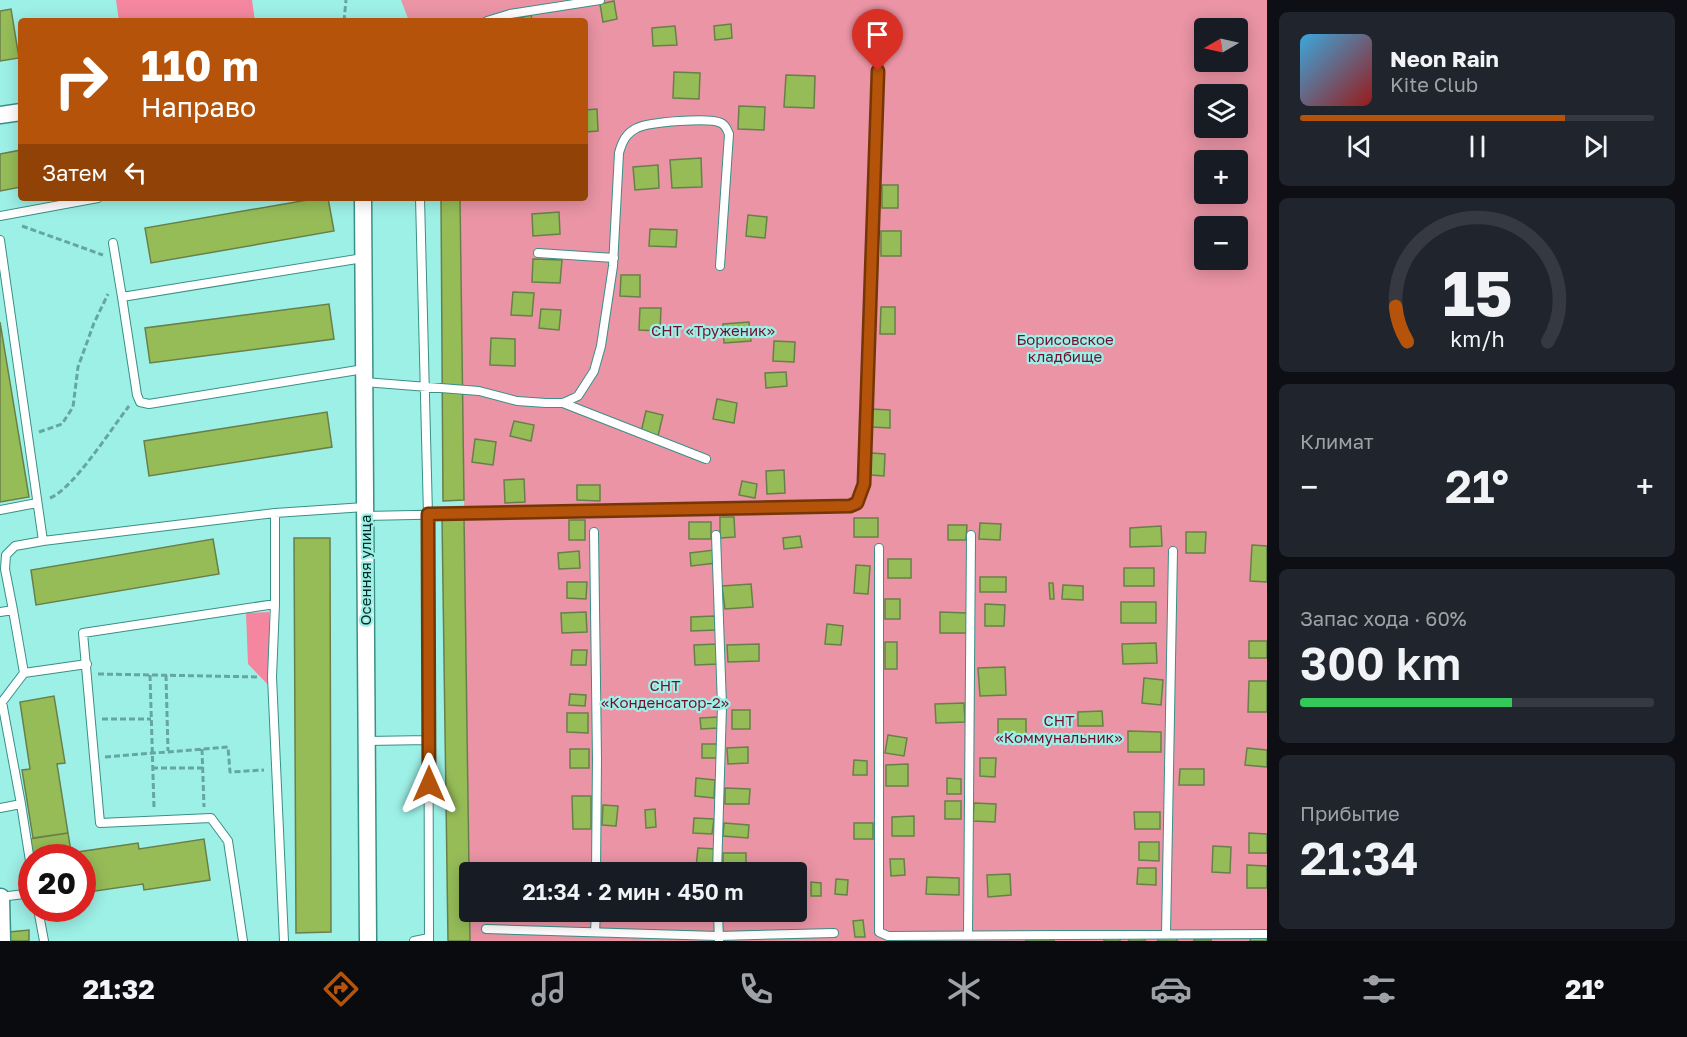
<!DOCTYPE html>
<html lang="ru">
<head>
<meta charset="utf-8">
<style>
  :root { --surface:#171b24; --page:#20242c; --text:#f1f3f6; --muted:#9ea1a6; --line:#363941; --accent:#b45309 }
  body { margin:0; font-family:"Golos Text",sans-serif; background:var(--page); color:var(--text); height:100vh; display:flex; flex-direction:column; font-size:22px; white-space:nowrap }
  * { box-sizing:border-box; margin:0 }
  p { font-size:20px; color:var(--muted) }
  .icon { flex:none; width:33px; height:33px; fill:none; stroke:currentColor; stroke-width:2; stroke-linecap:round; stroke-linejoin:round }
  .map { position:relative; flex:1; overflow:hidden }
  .sheet { display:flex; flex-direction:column; gap:12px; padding:12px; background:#0d0f14; width:420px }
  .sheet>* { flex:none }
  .hud { position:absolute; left:18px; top:18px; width:570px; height:183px; border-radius:6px; box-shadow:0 3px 15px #0003; background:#b45309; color:#fff; overflow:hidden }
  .needle { width:39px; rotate:261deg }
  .buttons { position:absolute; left:1194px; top:18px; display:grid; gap:12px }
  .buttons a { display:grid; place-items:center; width:54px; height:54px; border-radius:6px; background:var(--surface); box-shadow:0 3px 15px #0003; font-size:30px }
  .speed { position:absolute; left:18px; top:844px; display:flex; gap:12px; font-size:30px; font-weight:700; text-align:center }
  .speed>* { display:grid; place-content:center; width:78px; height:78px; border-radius:50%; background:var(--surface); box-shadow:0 3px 15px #0003; line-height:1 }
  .speed .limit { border:9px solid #d22; background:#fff; color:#111 }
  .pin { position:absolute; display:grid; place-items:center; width:51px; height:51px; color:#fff; margin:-62px -26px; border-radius:50% 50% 50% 0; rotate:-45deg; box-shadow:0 0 6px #0007 }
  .pin .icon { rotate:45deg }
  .me { position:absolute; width:66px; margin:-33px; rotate:0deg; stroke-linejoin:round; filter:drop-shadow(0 0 4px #0008) }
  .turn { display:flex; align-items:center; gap:21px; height:126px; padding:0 24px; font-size:27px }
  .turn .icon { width:78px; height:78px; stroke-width:2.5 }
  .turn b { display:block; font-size:42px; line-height:51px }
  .then { display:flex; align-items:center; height:57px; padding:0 24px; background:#0003; gap:12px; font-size:22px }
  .big { font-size:45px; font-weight:600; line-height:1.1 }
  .sheet .widget { flex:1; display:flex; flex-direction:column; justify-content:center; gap:9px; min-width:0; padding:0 21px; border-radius:9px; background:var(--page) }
  .sheet .dial { align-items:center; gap:0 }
  .dial svg { height:156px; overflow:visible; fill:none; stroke:var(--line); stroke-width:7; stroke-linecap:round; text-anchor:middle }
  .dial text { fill:var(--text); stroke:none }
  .song { display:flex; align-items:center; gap:18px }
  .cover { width:72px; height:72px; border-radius:9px; background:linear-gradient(135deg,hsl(200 70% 55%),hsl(0 70% 35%)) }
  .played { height:6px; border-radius:3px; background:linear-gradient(90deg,var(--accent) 75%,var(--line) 75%) }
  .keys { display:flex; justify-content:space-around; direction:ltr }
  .heat { display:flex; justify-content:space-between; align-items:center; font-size:33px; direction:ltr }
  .charge { height:9px; border-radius:4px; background:linear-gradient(90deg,#34c759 60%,var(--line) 0) }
  .trip { position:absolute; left:459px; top:862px; width:348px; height:60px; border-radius:6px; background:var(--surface); box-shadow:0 3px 15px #0003; font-weight:600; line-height:60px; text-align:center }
  .menu { display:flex; height:96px; justify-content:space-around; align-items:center; background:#090b0e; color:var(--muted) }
  .menu .icon { width:42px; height:42px }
  .menu .active { color:var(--accent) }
  .menu b { font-size:27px; color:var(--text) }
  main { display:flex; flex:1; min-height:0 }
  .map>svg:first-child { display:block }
  .green { fill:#ea94a5; fill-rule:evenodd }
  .forest { fill:#f4879f }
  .building { fill:#96bc58; stroke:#697f49; stroke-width:1.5 }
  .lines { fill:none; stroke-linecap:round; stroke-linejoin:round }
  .lane-casing { stroke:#3a8f87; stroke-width:10 }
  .street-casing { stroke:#3a8f87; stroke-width:19 }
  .path { stroke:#65a7a0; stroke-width:3; stroke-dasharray:6 3; stroke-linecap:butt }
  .lane { stroke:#fff; stroke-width:8 }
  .street { stroke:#fff; stroke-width:16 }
  .route-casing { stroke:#753606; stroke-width:15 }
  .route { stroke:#b45309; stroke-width:10 }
  .labels { text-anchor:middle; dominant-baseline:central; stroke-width:4.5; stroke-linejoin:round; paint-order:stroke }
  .park-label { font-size:15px; fill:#721032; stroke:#9df0e6 }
  .street-label { font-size:15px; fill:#042926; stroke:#9df0e6 }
</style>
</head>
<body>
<main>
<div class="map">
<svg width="1267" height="941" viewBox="0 0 1267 941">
  <rect width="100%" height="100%" fill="#9df0e6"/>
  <path class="green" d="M401,0H1267V941H470L460,198H585V21H409ZM1204,28H1238V62H1204ZM1204,94H1238V128H1204ZM1204,160H1238V194H1204ZM1204,226H1238V260H1204ZM470,873H796V912H470Z"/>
  <path class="forest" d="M116,0H252L255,21H119Z
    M269,612L273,690L248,664L246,613Z"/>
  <path class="building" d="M614,1L617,19L603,22L600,4Z
    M11,9L19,58L0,61V11Z
    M531,15L532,21H516L515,19Z
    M731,24L732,38L715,40L714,26Z
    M675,26L677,45L653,46L652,28Z
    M674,72L700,73L699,99L673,98Z
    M786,75L815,76L814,108L784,107Z
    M739,106L765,107L764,130L738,129Z
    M597,109L598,131L585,132V110Z
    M21,150V187L0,191V154Z
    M701,158L702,187L672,188L670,160Z
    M658,165L659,188L635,190L633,167Z
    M882,185H898V208H882Z
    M319,198H328L334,231L151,263L145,228Z
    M441,198H460L464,500L443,501Z
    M559,212L560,234L533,236L532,214Z
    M748,215L767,217L765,238L746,236Z
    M650,229L677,230L676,247L649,246Z
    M881,231H901V256H881Z
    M533,259L562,260L560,283L532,282Z
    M621,275H640V297L620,296Z
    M513,292L534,293L532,316L511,315Z
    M329,304L334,339L150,363L145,328Z
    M881,307H895V334H880Z
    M640,308H661L660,331L639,330Z
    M541,309L561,310L559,330L539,328Z
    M0,322L29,497L0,502Z
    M749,322L751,341L724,343L723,324Z
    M491,338L515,339V366L490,365Z
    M774,341L795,342L794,362L773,361Z
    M786,372L787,386L766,388L765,373Z
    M717,399L737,403L734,423L713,419Z
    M871,409L890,410V428L871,427Z
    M646,411L663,415L658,436L641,432Z
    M327,412L332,447L149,476L144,441Z
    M514,421L534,425L531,441L510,436Z
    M475,439L496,442L493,465L472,462Z
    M871,453L885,454L884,476L871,475Z
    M784,470L785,493L767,494L766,471Z
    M524,479L525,502L505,503L504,480Z
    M742,481L757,484L755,498L739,495Z
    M577,485H600V501L577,500Z
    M464,516L470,941H448L442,517Z
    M720,517H734L735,537L720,538Z
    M854,518H878V537H854Z
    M569,520H585V540H569Z
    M689,522H711V539H689Z
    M980,523L1001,524L1000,540L979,539Z
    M948,525H967L966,540H948Z
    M1161,526L1162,546L1130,547V528Z
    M1186,532H1206L1205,553H1186Z
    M800,536L802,547L784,549L783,538Z
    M294,538H330L331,932L296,933Z
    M213,539L219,574L36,605L31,570Z
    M1252,545L1267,546V582L1250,581Z
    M714,550L716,563L691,566L690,553Z
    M579,551L580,568L559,569L558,553Z
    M888,559H911V578H888Z
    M856,565L870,566L868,594L854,593Z
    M1124,568H1154V586H1124Z
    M980,577H1006V592H980Z
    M567,582H587L586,599L567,598Z
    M1049,583H1053L1054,599H1050Z
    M751,584L753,607L725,609L722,586Z
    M1063,585L1083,586V600L1062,599Z
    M885,599H900V619H885Z
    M1121,602H1156V623H1121Z
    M985,604L1005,605L1004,626H985Z
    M586,612L587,632L562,633L561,613Z
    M940,612L967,613V633H940Z
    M715,616L716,630L691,631V617Z
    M827,624L843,626L841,645L825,644Z
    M1249,641H1267V658H1249Z
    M885,642H897V669H885Z
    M1156,643L1157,663L1123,664L1122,644Z
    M718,644V664L695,665L694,645Z
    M759,644V661L728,662L727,645Z
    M572,650H587L586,665H571Z
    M1005,667L1006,695L980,696L978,668Z
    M1144,678L1163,680L1161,705L1142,703Z
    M1249,681H1267V712H1248Z
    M570,694L586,695L585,706L569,705Z
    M54,696L65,763L57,764L68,833L33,838L22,770L30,769L20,702Z
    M964,703L965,722L936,723L935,704Z
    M732,710H750V729H732Z
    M1102,711L1103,726H1078V712Z
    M567,713H588V733L567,732Z
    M719,717V728L701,729L700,718Z
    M998,719H1026V742H998Z
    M1128,731L1161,732V752H1128Z
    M888,735L907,738L904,756L885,753Z
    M702,744H719V758H702Z
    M748,747V763L728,764L727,748Z
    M1247,748L1267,750V767L1245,765Z
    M570,749H589V768H570Z
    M980,758H996L995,777L980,776Z
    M854,760L867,761V775H853Z
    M908,764V786H886V765Z
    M1180,769H1204V785H1179Z
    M696,778L715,780L714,798L695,796Z
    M947,778L961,779V794H947Z
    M725,788L750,789L749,804H725Z
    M572,796H591V829H573Z
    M945,801H961V819H945Z
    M974,803L996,804L995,822L973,821Z
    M603,805L618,806L616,826L602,825Z
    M655,809L656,827L646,828L645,810Z
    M1134,812H1160V829H1135Z
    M914,816V836H892V817Z
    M694,818L714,819L712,834L693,833Z
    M724,823L749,825L748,838L723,836Z
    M854,823H873V839H854Z
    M68,833L72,858H32L29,839Z
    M1249,833L1267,834V853H1249Z
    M204,839L210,880L144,890L143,884L82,893V858H72L71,853L138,843L139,849Z
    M1139,842H1159V861L1139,860Z
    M1213,846L1231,847L1230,873L1212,872Z
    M698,848L716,849L714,869L696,867Z
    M723,853H746V872L723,871Z
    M890,859H904L905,875L891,876Z
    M1247,865L1267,866V888H1247Z
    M1138,868H1156V885L1137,884Z
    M569,869H592V873H569Z
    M1010,874L1011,895L988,897L987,875Z
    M927,877L959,878V895L926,894Z
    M836,879L848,880L847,895L835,894Z
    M811,882L821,883V896H811Z
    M687,912H711V914L687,915Z
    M863,920L865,937H855L853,921Z
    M29,930V941H9V932Z
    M1054,935V941H1026L1025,937Z
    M1177,935V941H1158V936Z
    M1251,936L1267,937V941H1250Z
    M1104,937H1120V941H1104Z
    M1129,937L1145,939V941H1129Z
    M1194,939H1211V941H1194Z"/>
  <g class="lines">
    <defs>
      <path id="lane" d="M487,21L510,14L600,0
        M420,198L428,515L429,941
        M0,216L98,198
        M0,240L43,541L275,513L365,507
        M113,243L122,297
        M538,253L614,258
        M363,258L122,297L137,395L140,402L149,404L364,369
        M364,382L479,391L517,401L546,403H563L578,396L594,371L601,346L613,266L619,153C622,142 626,133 637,128C649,122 710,117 721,123C726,125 727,130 729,134L720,266
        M563,403L706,459
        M0,510L37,503
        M365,516L850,506L857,503L864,484L880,25
        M594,532L597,759L596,873
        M716,535L722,706L717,873
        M879,548V932L888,936L1267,934
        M275,604L272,677L284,941
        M13,610L5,569L6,555L15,546L43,541
        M0,612L13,610L24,673L87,664
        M24,673L2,702L21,804L32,874
        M367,741L429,740
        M0,808L21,804
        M0,897L32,893
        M38,909L44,941
        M718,912L719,941
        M486,929L718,936L834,933
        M595,932L596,912
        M1166,934L1173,551
        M968,935L971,535
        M243,941L228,841L211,818L100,823L83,633L275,604V513
        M414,941L429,938"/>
      <path id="street" d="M0,115L21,112
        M363,198L368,941
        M1,897L2,941"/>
    </defs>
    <use href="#lane" class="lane-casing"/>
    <use href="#street" class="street-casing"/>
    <path class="path" d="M344,21L346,0
      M22,226L103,255
      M39,432L62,424L73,407L78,367L94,323L108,294
      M50,498C74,488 111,429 129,406
      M98,674L260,677
      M150,675L154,808
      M166,675L168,751
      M102,719H151
      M202,749L204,807
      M105,757L228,747L230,772L264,770
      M152,768H203"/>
    <use href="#lane" class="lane"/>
    <use href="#street" class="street"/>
  </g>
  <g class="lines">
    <defs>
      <path id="route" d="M429,784L428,514L850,506L857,503L864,484L878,71"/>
    </defs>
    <use href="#route" class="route-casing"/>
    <use href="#route" class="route"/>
  </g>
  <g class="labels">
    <g class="park-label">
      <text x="713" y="330">СНТ «Труженик»</text>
      <text x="1065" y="339">Борисовское<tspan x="1065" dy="17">кладбище</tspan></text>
      <text x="665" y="685">СНТ<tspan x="665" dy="17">«Конденсатор-2»</tspan></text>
      <text x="1059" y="720">СНТ<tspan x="1059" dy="17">«Коммунальник»</tspan></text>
    </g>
    <g class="street-label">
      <text transform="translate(365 570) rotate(-90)">Осенняя улица</text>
    </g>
  </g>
</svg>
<div class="buttons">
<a><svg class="needle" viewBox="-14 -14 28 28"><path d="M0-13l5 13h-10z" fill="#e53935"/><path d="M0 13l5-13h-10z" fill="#9ea1a6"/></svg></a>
<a><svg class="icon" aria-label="layers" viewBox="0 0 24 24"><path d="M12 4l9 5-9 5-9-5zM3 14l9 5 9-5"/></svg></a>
<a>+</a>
<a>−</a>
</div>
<div class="speed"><div class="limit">20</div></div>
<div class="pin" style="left:878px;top:71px;background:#d93025"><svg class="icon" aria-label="arrive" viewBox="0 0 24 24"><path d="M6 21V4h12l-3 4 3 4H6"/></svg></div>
<svg class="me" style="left:429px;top:784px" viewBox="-20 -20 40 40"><path d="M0-17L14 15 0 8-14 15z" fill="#b45309" stroke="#fff" stroke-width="4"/></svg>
<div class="trip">21:34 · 2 мин · 450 m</div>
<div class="hud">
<div class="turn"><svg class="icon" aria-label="right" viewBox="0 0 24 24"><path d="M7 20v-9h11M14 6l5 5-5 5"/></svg><div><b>110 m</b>Направо</div></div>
<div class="then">Затем<svg class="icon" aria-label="left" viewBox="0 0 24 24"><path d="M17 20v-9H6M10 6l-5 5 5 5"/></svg></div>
</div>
</div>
<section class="sheet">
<div class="widget">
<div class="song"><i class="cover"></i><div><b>Neon Rain</b><p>Kite Club</p></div></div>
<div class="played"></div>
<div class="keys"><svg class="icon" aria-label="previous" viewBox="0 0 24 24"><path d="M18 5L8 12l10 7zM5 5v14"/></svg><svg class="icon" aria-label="pause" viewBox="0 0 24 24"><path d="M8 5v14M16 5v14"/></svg><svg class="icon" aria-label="next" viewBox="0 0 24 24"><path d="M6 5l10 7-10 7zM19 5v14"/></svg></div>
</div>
<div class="widget dial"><svg viewBox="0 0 100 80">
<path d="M14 69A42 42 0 1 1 86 69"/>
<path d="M14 69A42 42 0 0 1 8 51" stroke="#b45309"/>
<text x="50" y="56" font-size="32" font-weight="700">15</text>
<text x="50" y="72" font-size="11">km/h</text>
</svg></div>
<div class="widget"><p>Климат</p>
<div class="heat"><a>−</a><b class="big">21°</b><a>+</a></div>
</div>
<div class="widget"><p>Запас хода · 60%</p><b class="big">300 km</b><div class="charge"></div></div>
<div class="widget"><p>Прибытие</p><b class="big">21:34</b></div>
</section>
</main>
<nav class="menu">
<b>21:32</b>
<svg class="icon active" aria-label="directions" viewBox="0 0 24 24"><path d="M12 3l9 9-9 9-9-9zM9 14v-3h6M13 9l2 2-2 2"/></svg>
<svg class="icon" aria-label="music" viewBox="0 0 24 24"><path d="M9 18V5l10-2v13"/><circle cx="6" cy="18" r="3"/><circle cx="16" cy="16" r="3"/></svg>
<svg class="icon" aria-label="phone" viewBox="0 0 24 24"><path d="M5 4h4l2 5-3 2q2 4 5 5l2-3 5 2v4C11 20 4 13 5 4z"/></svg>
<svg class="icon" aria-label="climate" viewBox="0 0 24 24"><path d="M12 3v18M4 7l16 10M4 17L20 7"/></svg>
<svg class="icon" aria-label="car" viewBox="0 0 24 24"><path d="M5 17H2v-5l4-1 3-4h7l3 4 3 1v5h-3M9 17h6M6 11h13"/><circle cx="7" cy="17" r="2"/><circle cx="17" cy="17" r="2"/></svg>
<svg class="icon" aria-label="filters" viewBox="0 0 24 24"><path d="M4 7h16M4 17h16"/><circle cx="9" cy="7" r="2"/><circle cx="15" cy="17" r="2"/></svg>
<b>21°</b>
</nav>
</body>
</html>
